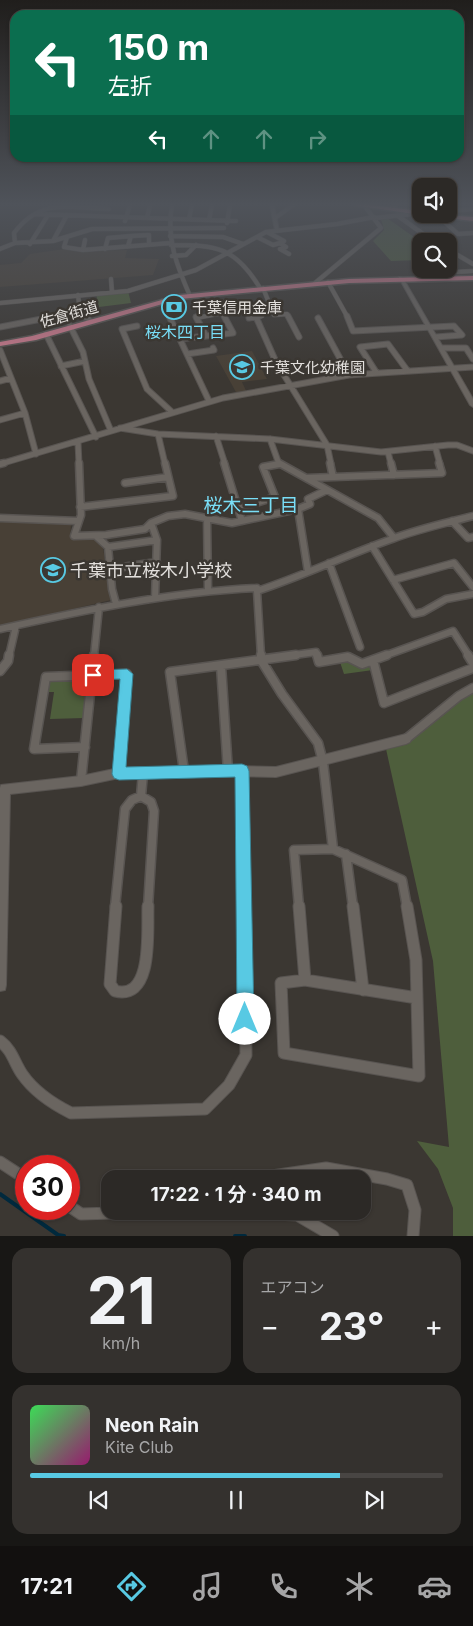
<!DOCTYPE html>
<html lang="ja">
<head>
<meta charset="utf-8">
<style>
  :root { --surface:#2c2926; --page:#34312e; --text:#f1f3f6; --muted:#a6a6a7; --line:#484543; --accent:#58c9e3 }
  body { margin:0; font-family:Inter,"Noto Sans JP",sans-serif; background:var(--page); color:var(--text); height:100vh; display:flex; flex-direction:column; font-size:19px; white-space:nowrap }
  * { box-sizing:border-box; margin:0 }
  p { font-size:16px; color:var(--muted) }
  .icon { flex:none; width:28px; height:28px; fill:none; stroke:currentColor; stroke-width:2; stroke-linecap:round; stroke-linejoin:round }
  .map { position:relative; height:1236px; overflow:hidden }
  .sheet { display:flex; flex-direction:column; gap:12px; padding:12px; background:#181715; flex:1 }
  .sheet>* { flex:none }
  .banner { position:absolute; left:10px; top:10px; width:454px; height:152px; border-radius:15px; box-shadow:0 1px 4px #0004,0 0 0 1px var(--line); background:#0b6e4f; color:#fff; overflow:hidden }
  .tools { position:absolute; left:412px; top:178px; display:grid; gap:10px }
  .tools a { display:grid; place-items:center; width:45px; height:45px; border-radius:10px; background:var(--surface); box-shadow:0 1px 4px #0004,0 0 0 1px var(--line); font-size:25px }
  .speed { position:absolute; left:15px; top:1155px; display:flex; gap:10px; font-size:25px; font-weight:700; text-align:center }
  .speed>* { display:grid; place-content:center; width:65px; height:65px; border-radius:50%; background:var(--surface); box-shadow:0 1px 4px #0004,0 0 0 1px var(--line); line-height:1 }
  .speed .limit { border:8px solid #d22; background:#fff; color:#111 }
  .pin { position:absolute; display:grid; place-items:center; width:42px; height:42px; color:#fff; margin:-21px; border-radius:10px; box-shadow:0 2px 8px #0006 }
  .me { position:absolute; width:55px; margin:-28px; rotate:0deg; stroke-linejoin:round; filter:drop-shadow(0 0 4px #0008) }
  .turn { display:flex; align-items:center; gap:18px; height:105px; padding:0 15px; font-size:22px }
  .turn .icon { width:65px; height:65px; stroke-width:2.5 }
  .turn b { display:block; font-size:35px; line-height:42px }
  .lanes { display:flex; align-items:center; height:48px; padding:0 15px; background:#0003; justify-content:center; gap:25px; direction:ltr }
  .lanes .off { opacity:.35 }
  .big { font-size:38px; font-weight:700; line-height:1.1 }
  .sheet .card { flex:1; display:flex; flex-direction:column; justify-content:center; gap:8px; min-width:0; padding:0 18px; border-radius:15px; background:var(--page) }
  .sheet .dial { align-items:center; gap:0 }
  .dial b { font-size:65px; line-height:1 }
  .song { display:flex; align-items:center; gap:15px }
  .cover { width:60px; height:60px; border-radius:8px; background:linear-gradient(135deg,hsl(130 70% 55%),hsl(320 70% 35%)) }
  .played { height:5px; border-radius:2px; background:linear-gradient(90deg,var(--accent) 75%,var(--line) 75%) }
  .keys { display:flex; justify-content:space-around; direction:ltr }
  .heat { display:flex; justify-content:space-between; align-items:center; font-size:28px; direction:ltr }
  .sheet .tiles { flex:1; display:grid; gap:12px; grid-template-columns:1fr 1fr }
  .card:last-child { grid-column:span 2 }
  .trip { position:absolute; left:101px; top:1170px; width:270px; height:50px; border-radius:15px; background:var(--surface); box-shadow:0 1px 4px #0004,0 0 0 1px var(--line); font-weight:700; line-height:50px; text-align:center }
  .tabs { display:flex; height:80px; justify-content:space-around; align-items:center; background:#12100f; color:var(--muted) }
  .tabs .icon { width:35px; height:35px }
  .tabs .current { color:var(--accent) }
  .tabs b { font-size:22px; color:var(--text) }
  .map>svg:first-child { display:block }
  .built { fill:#484036 }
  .green { fill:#4e5e3c }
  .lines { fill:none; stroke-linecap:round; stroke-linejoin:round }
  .stream { stroke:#00293d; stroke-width:4 }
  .minor-far4-casing { stroke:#585451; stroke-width:5 }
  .minor-far3-casing { stroke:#585451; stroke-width:7 }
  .minor-far2-casing { stroke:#585451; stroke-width:9 }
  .minor-far1-casing { stroke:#585451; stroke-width:11 }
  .minor-casing { stroke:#585451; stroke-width:13 }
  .tertiary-casing { stroke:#585451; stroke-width:2 }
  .trunk-casing { stroke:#585451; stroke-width:3 }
  .minor-far4 { stroke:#6a6560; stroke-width:4 }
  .minor-far3 { stroke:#6a6560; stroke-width:5 }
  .minor-far2 { stroke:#6a6560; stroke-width:6 }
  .minor-far1 { stroke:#6a6560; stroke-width:8 }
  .minor { stroke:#6a6560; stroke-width:11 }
  .tertiary { fill:#6a6560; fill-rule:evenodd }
  .trunk { fill:#c9798b; fill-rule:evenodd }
  .route { fill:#58c9e3; stroke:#398394 }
  .labels { text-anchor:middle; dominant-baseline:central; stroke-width:5; stroke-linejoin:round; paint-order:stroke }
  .far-poi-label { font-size:15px; fill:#e3e0dd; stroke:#3b3732; text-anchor:start }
  .far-street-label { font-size:15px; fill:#e3e0dd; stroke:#3b3732 }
  .far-neighbourhood-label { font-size:16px; fill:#79def7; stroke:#3b3732 }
  .poi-label { font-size:18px; fill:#e3e0dd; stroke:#3b3732; text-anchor:start }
  .neighbourhood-label { font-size:19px; fill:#79def7; stroke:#3b3732 }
</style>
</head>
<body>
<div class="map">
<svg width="473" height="1236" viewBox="0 0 473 1236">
  <rect width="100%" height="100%" fill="#3b3732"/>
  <path class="built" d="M65,249L83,251L127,250L125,258L159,259L153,275L0,287V265L21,263L30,254Z
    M252,351L267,379L242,382L247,393L237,394L216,356Z
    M0,521L67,523L71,525L70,538L94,539L103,548L111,600L0,626Z"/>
  <path class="green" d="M387,218L421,242V260L391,261L373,241L384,230L381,219Z
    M128,291L131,303L99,307L96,294Z
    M351,661L368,666L373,670L344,674L340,662Z
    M89,678L84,718L50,719L54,692H47L49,680Z
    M473,691V1236H453V1208L438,1169L417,1141L449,1147L433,961L386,749L407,742L433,719Z"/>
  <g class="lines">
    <path class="stream" d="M0,1194L58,1235L64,1236
      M235,1236H245"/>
    <defs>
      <path id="minor-far4" d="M172,205C166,239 177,266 190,296
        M395,207L396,205
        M449,211L473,209
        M35,214L236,221
        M437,215L458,234L473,233
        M398,216L433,241
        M147,218L150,205
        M275,218L293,205
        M375,218L421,213
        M189,219L192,205
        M209,220L212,205
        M125,221L130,205
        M227,223L230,205
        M267,232L284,241L280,243L286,247L280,249L289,254
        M170,236L223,237L243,244
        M67,237L64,247L83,250L171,243
        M257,237L273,245L280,243
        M53,241L67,215
        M15,243L14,233C41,197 69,208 109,209
        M30,244L48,215
        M171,245C217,245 235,247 260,288
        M128,246L131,236L149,235V244
        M0,249L15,243L53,241L92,229L224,228
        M105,249L108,238L131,236
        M83,250L85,240
        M449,250L473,264
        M172,256L186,255L196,245
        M437,278V274L440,273L473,271
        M111,279L112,292
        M328,282L348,318
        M315,283L381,228L364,205
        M263,288L274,315L287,314L289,318
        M78,295L80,312L86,318
        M162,301L170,318
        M0,303L128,291L196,270L266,232L337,224L374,217
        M50,318L80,312
        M196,318L222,313L225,318
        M251,318L262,316"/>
      <path id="minor-far3" d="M85,316L90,321
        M169,316L209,401
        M200,316L196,317L206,336
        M288,316L299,337
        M347,316L353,331L454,326L462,335L436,337
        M256,317L276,362L327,445L331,464
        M249,318L259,316
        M318,318L349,375
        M70,326L83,352L89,379L111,431
        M137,326L122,329L147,389L172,412
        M0,327L57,316
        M46,334L96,437
        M206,336L233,333L224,316
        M180,339L206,336
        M442,348H466L473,359
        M0,350L25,413L36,454
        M187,354L214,350L213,348
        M61,366L85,361
        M376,372L360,347L388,344L407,370
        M0,381L11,378
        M0,420L25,413
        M120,428L158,434L270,439L381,452L448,445H457L473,451
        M158,434L165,464
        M216,436L225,464
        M270,439L279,464
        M78,443L79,464
        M435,446L440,464
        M388,452L391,464
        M0,464L223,398L349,375L473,367"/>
      <path id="minor-far2" d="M79,463L81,515L74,536L106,535L145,529L151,523L168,516L185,514L232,523L298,509L310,504L308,499L327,490
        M224,463L242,521
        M279,463L378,518L394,538
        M330,463L333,477
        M391,463L394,475
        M0,464L4,463
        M307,478L442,473L439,463
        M125,483L168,477
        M80,507L173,496L165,463
        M237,509L275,497L263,467L279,464
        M298,509L308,572
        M207,517L208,590
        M0,518L78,521
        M452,521L468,538L473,537
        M151,523L157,540L155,598
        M96,536L108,547L112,589L116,604
        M372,546L414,614L423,612L446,599L473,594
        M108,547L157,540
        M329,563L360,647
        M109,569L157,562
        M393,580L454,563L473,587
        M257,591L261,656
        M0,629C85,610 170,592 257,588V591C303,576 346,555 392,539C418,529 446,523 473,516
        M9,656L16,626
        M94,656L99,607
        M287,656L316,652L317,656
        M384,656L453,631L469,656"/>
      <path id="minor-far1" d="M261,655V660L282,694L318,743L323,762L333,849
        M317,655L319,662L348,657L362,664L387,655
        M468,655L473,663
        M373,660L384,703L473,668
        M221,666L228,771
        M0,671L8,661L9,655
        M406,739L459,696L473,688
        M85,747L34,749L46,677L127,674L119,773
        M184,771L170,672L296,655
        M242,771L244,907
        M81,781L94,655
        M141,796L143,773
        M346,854L353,907
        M115,907L125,809L132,800L141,796L151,802L154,811L148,907
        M299,907L294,850L333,849L402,880L407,907"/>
      <path id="minor" d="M116,906L110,984L115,991C154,1001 147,930 148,906
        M299,906L305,980
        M353,906L363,990
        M407,906L416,960L417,998
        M305,980L417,998
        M305,980L281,983L284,1053L419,1076L417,998
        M0,1041C12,1050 14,1062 22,1074C33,1090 53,1104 71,1113L205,1109L229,1085L246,1055L244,906
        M0,1162L26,1179
        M251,1179L326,1168L387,1179L407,1185L415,1210L413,1236
        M69,1206L81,1214L177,1211
        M194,1211L297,1215L333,1236"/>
      <path id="tertiary" d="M270,205H274L279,231L275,230Z
        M399,277L403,278L473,399V407L470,405L399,278Z
        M406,734L410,736L411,739L410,742L406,744L276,777L228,776L119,778L81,786L10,794L6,985L5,990L0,991V788L1,785L81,776L119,768L228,766L276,767Z"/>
      <path id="trunk" d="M353,205H370L421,211V214H423L421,215Z
        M427,214L473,217V221L430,216Z
        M473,276V280L349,283L180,299L36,340L0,346V342L32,336L180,295L349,279Z"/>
    </defs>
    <use href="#minor-far4" class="minor-far4-casing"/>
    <use href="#minor-far3" class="minor-far3-casing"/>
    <use href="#minor-far2" class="minor-far2-casing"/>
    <use href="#minor-far1" class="minor-far1-casing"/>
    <use href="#minor" class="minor-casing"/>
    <use href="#tertiary" class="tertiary-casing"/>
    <use href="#trunk" class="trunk-casing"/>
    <use href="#minor-far4" class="minor-far4"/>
    <use href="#minor-far3" class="minor-far3"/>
    <use href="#minor-far2" class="minor-far2"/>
    <use href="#minor-far1" class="minor-far1"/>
    <use href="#minor" class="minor"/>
    <use href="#tertiary" class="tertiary"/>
    <use href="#trunk" class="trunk"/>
  </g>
  <linearGradient id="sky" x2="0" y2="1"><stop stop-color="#201e1c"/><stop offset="0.54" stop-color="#4f535a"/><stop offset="1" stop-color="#4f535a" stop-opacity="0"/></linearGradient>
  <rect width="473" height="378" fill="url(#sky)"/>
  <path class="route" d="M127,669L133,674L126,767L242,764L247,766L249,771L254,1019L251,1025L245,1028L239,1025L237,1019L235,777L119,780L114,778L112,774L120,679L93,680L87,675L93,670Z"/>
  <defs>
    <symbol id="bank-ring" viewBox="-11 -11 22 22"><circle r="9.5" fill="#3b3732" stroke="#58c9e3" stroke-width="1.5"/><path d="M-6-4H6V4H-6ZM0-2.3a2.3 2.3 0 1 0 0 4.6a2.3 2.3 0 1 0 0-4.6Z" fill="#58c9e3"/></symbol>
    <symbol id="school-ring" viewBox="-11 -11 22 22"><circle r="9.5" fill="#3b3732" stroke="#58c9e3" stroke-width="1.5"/><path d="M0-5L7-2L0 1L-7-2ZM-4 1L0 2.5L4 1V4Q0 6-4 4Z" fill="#58c9e3"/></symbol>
  </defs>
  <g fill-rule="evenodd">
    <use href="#bank-ring" x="160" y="293" width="28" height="28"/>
    <use href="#school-ring" x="228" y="353" width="28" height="28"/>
    <use href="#school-ring" x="39" y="556" width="28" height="28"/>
  </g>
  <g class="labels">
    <g class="far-poi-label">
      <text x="192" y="307">千葉信用金庫</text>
      <text x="260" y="367">千葉文化幼稚園</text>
    </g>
    <g class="far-street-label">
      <text transform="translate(69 314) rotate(-16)">佐倉街道</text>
    </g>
    <g class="far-neighbourhood-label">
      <text x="185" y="332">桜木四丁目</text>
    </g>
    <g class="poi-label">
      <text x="70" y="570">千葉市立桜木小学校</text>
    </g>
    <g class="neighbourhood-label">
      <text x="251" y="505">桜木三丁目</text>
    </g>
  </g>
</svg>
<div class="tools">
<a><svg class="icon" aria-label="sound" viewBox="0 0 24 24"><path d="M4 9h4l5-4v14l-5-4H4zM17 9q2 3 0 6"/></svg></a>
<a><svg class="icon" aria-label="search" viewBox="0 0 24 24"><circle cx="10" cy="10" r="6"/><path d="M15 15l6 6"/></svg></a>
</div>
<div class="speed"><div class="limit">30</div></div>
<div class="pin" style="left:93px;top:675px;background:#d93025"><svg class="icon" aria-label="arrive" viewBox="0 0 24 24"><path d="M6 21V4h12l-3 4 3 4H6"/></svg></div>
<svg class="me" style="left:245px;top:1019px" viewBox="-20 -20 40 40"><circle r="19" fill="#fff"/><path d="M0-13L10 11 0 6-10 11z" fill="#58c9e3"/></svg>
<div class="trip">17:22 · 1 分 · 340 m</div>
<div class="banner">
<div class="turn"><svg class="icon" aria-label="left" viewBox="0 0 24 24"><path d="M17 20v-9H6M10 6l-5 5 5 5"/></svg><div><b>150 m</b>左折</div></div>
<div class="lanes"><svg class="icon" aria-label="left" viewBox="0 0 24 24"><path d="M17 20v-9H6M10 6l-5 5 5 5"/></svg><svg class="icon off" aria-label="ahead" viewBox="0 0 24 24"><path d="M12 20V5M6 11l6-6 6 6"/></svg><svg class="icon off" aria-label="ahead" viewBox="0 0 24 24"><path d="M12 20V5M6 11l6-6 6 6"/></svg><svg class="icon off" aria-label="right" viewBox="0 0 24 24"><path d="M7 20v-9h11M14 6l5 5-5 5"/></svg></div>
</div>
</div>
<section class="sheet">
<div class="tiles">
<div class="card dial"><b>21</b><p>km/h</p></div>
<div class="card"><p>エアコン</p>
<div class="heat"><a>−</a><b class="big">23°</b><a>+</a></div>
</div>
<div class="card">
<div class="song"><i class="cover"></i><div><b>Neon Rain</b><p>Kite Club</p></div></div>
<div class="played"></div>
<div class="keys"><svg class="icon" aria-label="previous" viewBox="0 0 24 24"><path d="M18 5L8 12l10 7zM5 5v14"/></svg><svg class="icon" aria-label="pause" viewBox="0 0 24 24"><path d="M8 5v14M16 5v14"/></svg><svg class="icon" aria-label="next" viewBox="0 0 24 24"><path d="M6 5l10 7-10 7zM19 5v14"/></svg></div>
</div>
</div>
</section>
<nav class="tabs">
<b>17:21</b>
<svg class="icon current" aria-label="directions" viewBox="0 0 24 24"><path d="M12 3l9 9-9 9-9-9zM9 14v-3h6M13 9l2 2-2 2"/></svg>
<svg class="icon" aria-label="music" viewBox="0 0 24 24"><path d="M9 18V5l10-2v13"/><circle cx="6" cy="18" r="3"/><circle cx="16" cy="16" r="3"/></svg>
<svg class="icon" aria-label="phone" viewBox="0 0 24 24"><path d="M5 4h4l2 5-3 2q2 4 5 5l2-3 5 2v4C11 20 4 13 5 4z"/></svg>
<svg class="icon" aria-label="climate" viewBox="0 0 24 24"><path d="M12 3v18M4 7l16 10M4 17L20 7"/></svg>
<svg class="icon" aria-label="car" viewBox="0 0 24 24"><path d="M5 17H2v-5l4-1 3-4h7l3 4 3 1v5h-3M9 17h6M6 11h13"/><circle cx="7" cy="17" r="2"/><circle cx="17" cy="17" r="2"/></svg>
</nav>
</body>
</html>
